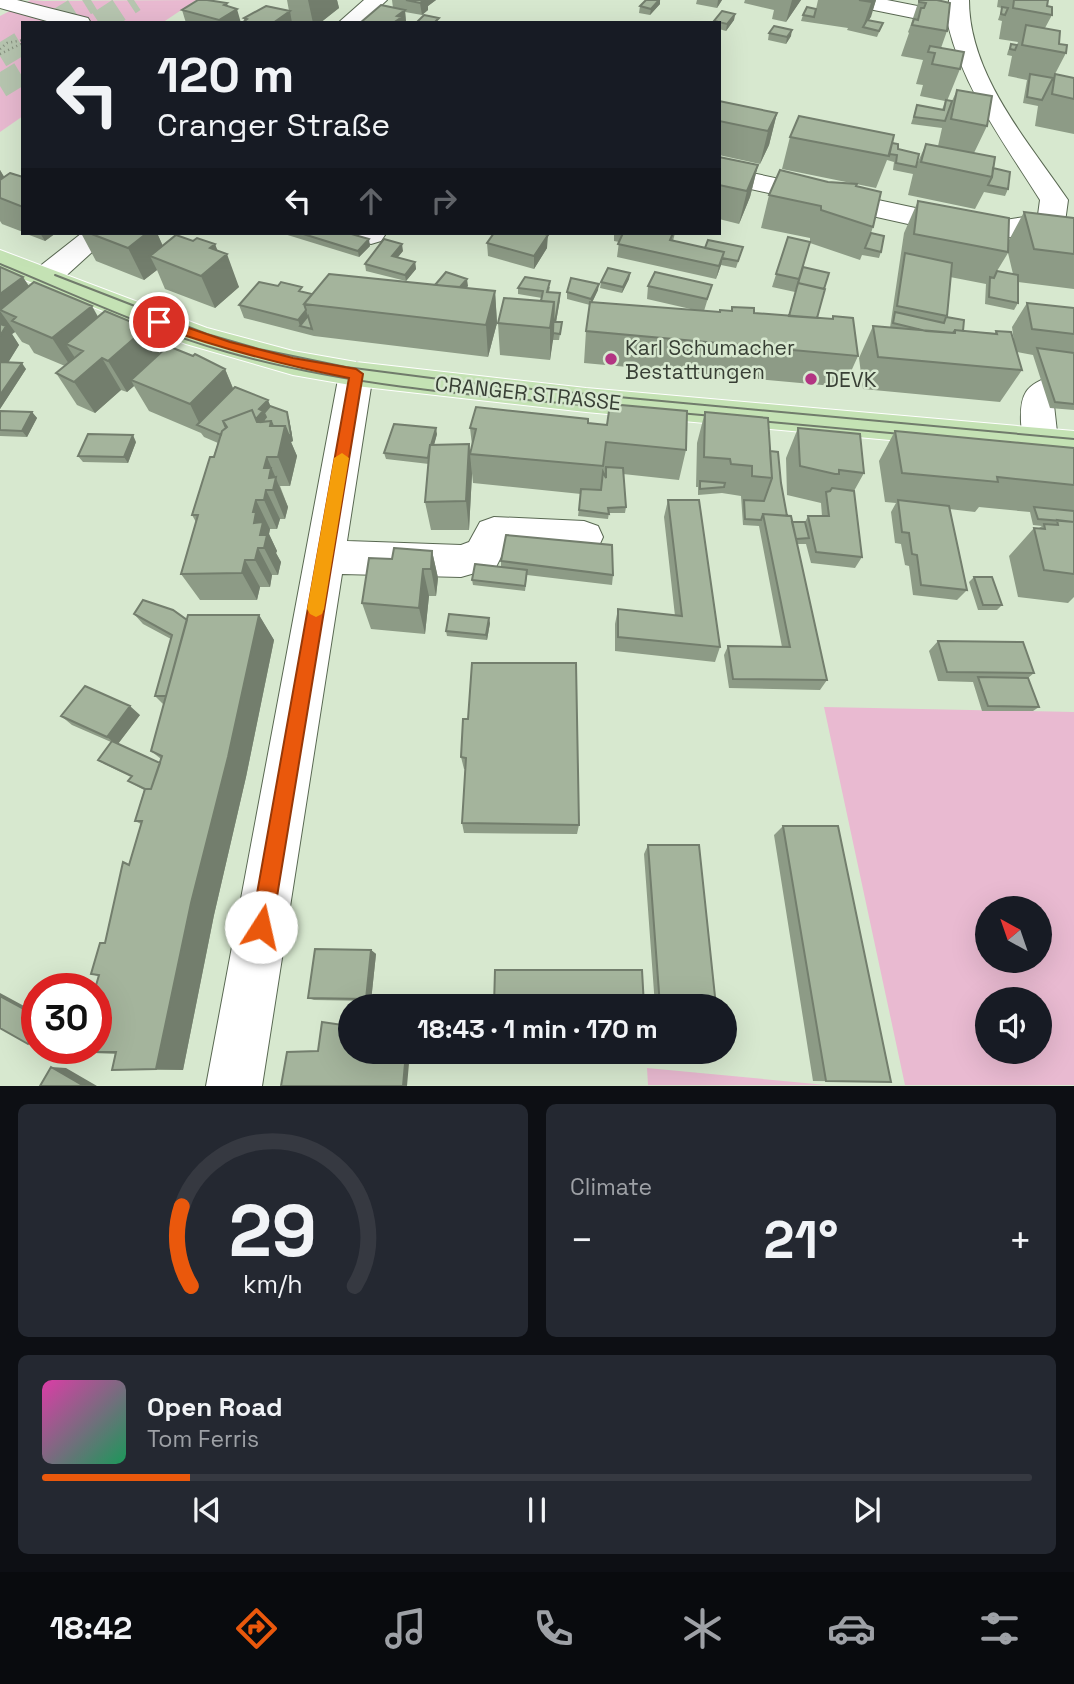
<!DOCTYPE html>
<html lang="en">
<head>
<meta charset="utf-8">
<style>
  :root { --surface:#171b24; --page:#242831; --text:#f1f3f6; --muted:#9ea1a6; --line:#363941; --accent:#ea580c }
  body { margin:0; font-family:"Space Grotesk",sans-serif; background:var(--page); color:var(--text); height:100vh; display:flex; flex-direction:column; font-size:26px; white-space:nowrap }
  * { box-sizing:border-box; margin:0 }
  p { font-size:23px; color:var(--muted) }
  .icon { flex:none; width:38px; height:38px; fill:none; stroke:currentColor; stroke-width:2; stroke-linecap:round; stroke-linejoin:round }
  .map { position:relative; height:1086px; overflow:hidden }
  .drawer { display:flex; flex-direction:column; gap:18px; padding:18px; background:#0d0f14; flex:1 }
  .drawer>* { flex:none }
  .guide { position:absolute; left:21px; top:21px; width:700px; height:214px; border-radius:0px; box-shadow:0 7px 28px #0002; background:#171b24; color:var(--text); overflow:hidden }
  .needle { width:46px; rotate:320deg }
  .buttons { position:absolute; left:975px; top:896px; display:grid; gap:14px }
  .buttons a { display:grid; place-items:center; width:77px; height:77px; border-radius:50%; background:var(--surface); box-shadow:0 7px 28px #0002; font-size:35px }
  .speed { position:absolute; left:21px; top:973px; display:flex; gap:14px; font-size:35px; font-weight:700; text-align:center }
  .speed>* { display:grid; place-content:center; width:91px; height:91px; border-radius:50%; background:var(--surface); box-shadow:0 7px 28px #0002; line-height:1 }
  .speed .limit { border:10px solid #d22; background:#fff; color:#111 }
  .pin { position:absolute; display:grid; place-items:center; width:60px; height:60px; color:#fff; margin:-30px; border:4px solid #fff; border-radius:50%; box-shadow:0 2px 7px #0007 }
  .me { position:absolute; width:77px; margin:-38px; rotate:10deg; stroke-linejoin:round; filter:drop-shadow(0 0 5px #0008) }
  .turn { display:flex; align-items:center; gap:24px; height:147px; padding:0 21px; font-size:32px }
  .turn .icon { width:91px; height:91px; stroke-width:2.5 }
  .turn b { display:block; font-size:49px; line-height:60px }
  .lanes { display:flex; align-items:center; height:66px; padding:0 21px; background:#0003; justify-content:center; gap:35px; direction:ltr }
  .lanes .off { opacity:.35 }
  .big { font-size:52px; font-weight:700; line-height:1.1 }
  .drawer .card { flex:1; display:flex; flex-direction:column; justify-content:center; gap:10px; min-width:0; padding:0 24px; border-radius:10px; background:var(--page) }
  .drawer .dial { align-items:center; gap:0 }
  .dial svg { height:182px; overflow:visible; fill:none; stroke:var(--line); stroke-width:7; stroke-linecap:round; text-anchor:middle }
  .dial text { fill:var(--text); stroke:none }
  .song { display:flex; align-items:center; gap:21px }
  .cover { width:84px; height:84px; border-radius:10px; background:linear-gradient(135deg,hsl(320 70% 55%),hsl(150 70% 35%)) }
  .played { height:7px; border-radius:4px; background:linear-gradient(90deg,var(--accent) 15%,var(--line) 15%) }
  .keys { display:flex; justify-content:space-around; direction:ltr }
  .heat { display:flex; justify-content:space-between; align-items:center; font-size:38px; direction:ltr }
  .drawer .tiles { flex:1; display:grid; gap:18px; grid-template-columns:1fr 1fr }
  .card:last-child { grid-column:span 2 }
  .trip { position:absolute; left:338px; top:994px; width:399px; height:70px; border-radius:35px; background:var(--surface); box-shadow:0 7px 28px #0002; font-weight:700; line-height:70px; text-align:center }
  .dock { display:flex; height:112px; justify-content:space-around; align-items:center; background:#090b0e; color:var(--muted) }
  .dock .icon { width:49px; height:49px }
  .dock .selected { color:var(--accent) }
  .dock b { font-size:32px; color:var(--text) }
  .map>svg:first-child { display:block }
  .green { fill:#e9bad1; fill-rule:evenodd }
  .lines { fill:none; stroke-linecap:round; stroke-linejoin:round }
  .highway-tunnel { stroke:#b7c6b0; stroke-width:24; stroke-dasharray:24 12; stroke-linecap:butt }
  .minor-casing { stroke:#596852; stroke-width:2 }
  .major-casing { stroke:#fff; stroke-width:2 }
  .path { stroke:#848f7e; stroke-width:2.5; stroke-dasharray:1 3.5; stroke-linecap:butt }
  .minor { fill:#fff; fill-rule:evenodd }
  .major { fill:#c4e2b4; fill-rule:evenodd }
  .tram { stroke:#707b6b; stroke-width:2 }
  .wall { fill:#8d9b86; fill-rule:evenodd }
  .shaded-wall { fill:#737e6d }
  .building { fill:#a4b49c; stroke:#737e6d; stroke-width:2 }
  .route { fill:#ea580c; stroke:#983908; stroke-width:2 }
  .slow { fill:#f59e0b }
  .poi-dot { fill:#b33583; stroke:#d7e8cf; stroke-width:2.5 }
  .labels { text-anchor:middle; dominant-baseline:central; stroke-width:5; stroke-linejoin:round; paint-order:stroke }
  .poi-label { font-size:21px; fill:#383f35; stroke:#d7e8cf; text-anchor:start }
  .street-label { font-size:21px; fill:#383f35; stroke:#d7e8cf }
</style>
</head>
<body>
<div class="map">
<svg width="1074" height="1086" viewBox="0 0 1074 1086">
  <rect width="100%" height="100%" fill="#d7e8cf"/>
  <path class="green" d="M31,0L44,1L196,0L162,23H23V116L0,132V16Z
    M824,707L1074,712V1085H905ZM987,908H1040V961H987ZM987,999H1040V1052H987Z
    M647,1068L826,1085H648Z"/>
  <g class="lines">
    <path class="highway-tunnel" d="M54,23L91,0
      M99,23L134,0
      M0,56L23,42
      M0,86L23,72"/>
    <defs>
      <path id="minor" d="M0,0H17L88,18L91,23H54L0,8Z
        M364,0H387L362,23H338Z
        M844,0H887L948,12L949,0H969C969,75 1028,141 1068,200L1065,222L1061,228L1005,238L953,234L719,182V166L953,216L1005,220L1038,215L1040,200C1005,144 964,90 948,25L854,6L847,4Z
        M82,233H113L57,284L46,287L35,284L31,277L35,270Z
        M351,233H384L385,235L381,241L371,244L355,239Z
        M356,362L368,366L373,374L347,541L461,545L469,542L480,522L494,517L584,521L598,526L603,537L598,548L584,553L505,549L496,567L461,577L342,574L262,1086H206L339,374L344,366Z
        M1053,376H1074V400H1061L1054,405L1058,441L1052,450L1040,454L1028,450C1022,441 1022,433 1021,422C1020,395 1025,384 1053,376Z"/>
      <path id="major" d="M0,250L207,328L293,351L356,362L586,388L1074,431V457L586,412L356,386L293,375L186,344L0,270Z"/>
    </defs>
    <use href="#minor" class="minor-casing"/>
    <use href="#major" class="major-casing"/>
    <path class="path" d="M0,49L7,43L23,40
      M0,54L23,43"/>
    <use href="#minor" class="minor"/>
    <use href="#major" class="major"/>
    <path class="tram" d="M0,264C75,295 149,330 227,352C358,389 495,397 630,409
      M55,275L207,334L259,349L346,367L478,384L1074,439
      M668,412L724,417
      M748,420L912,435"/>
  </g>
  <path class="wall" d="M287,0H337L339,8L320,23H242L244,21V18L289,11Z
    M392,0H436L428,6V10L422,15L405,12L406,22L393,8Z
    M646,0H660V4L650,15L639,13L640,6Z
    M697,0H722L717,8L696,4Z
    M745,0H801L786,22L772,19L774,10L744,3Z
    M818,0H876L869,20L883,23L877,37L847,30L848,28L801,21L803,15L816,9Z
    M919,0H937L947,31L941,48L960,69L947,101H952L957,90L987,126L974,153L993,168L1008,189L1005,196L984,192L975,209L908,195L913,174L893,170L894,162L887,160L876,188L856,184V186L873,227L871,233L881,252L879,258L862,255L860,260L810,243V238L761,228L769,195L828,182L851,183L782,169L790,137L892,143L898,149L917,164L926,144L938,146L942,128L911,124L917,105L942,110L945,101L920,96L923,85L916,84L923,60L901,56L909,33L908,32L910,27Z
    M998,0H1048L1047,6L1052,15L1045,28L1066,53L1055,74L1074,99V134L1035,126L1038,106L1023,103L1027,80L1008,76L1012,56L1007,55L1008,51L1011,44L1017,45L1018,42L999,39L1002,21L998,20L1002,8L997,7Z
    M228,6L241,23H186L182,10Z
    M735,14L734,20L726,31L719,29V23H713L714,21Z
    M769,33L791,36L786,44L768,40Z
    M719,101L777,113L769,145L760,164L719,155Z
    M719,157L758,165L750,197L739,224L719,219Z
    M0,170L23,207V232L2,224L0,221Z
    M918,201L1009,240L1024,212L1074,218V289L1018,282V303L1014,310L985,304L986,284L950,277L946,317L963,331L995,333L996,331L1015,349L1012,327L1027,303L1074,308V410L1050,408L1033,355L1017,352L1022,370L1000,402L863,389L859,358L873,326L890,328L904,233ZM1008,253L1013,274L997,271Z
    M24,233H56L45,241Z
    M81,233H157L163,246L193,241L215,244L217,251L239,287L215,308L165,289L157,270L144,280L96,261Z
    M281,233H348L370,246L359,257Z
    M614,233H675L673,241L705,248L743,247L736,268L721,265L716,279L617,257L619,242L614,241Z
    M788,237L802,270L817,318L832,319L833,316L858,356L844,387L584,363L586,331L590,305L567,299V292L598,290L592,302L695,310L647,299L648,286L712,285L704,311L720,312L731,311L732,307L754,313L789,316L798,283L795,292L772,287Z
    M487,243L547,248L534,269L488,256Z
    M403,251L397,258L415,262L416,269L406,281L366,271L365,264Z
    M0,267L29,286L98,317L146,328L159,354L225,369L233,388L270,406L289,419L293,441L291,442L297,456L290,486H280L288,507L285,519H280L277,529H270L269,534L277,551L276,553L281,562L278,575H272L270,587H260L257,600H200L181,574L196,522L192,515L218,443L204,437L201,433L149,411L134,386L127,392L121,390L95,413L77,405L56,373L65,366L34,353L29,345L22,342L15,332L12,334L19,345L8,362L26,369L0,409Z
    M630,273L629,279L622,293L600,288L601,282Z
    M435,285L468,286L466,288L495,291L497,323L488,357L314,336L244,318L239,305L303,292L312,294Z
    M550,287L549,292L560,300L556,322H562L559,340H553V336L550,360L500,355L498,323L541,301L542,298L518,294V288Z
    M0,411L32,412L37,418L27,437L0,436Z
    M705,412L770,451L781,483L787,516L792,522H805L808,516H822L821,503L787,495L786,458L798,428L864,473L854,491L862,557L855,568L811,563L806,544H797L827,680L820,690L729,688L724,655L728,646L782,647L759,526L743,525L741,496L722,493L698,495V487H696L697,443Z
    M588,423L686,450L679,480L623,474L626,507L625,513H609L608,519L578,516L581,494L473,483L470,454L472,445L470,428Z
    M895,431L1074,448V597L1068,603L1018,597L1009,556L1034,528H1039L1042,526L1033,525L1030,512L979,507L975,512L949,509L967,590L957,600L913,595L909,566L905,565L901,544L895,543L891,512L896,503L885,502L879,461Z
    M437,434L434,444H469L472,474L469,530H431L425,502L429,464L386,459L384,453Z
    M136,442L128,463L83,462L78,456Z
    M668,500L720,647L715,662L615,651V624L618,609L675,616L664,517Z
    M432,551L438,578L436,596H429L425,634L371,629L362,603L392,559Z
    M501,561L613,575L612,585L527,575L525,591L473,585L472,580L501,567Z
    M974,577L1002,605L997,610H978L969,582Z
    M134,614L187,620L259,615L274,640L246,777L214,915L183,1070H112L115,1054L70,1052L96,1048L98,976L91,974L105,943L141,824L135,821L144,790L128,781L131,777L104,764L98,760L111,742L72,725L61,716L140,715L118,744L160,763L161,759L151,751L164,705L155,696L171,639L143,624Z
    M490,623L487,640L447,636L446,631Z
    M938,641L1034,673L1028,678L1039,707L1033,711H982L973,682L938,681L929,651Z
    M463,719L579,825L577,834L464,833L462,823L465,769H464L461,757Z
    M783,826L891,1082L813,1081L774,835Z
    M648,845L716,1006H655L644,854Z
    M371,950L376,954L371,1001L314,1000L308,998Z"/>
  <path class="shaded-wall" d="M308,0H337L339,8L320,23H313Z
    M423,0H436L428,6V10L422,15L420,3Z
    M659,0H660V4L650,15L651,9Z
    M718,0H722L717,8Z
    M792,0H801L786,22Z
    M872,0H876L871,17L864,27H863Z
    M227,3L230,13L237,9L241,23H220L219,20L224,5Z
    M405,10L406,22L393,23L397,16Z
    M290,11L292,23H273Z
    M735,14L734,20L726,31L727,24Z
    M792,30L791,36L786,44L787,37Z
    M777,113L769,145L760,164L768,131Z
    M758,165L750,197L739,224L747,191Z
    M0,170L19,203L0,198Z
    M40,233H56L45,241Z
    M144,233H157L169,260L150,256L157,270L144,280L128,248Z
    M548,235L547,248L534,269V256Z
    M369,239L370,246L359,257L358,251Z
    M215,244L221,259L227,254L239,287L215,308L201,276L210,248Z
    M402,244L403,251L393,263L392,256Z
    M724,252L721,265L716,279L719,266Z
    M415,262L416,269L406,281L405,275Z
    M630,273L629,279L622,293L623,287Z
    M23,277L44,309L16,317L0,310V294Z
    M467,279L468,286L446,310V303Z
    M599,284L598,290L591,305V299Z
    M495,291L497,323L488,357L486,325Z
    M554,302V334L550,360V328Z
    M92,306L110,338L83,351L66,344L79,364L73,370L52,338Z
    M306,310L310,323L300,326L298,320Z
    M0,311L15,332L12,334L19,345L0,376Z
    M146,328L163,360L131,380L134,386L127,392L108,361Z
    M102,358L121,390L95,413L74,382Z
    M22,363L26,369L0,409V395Z
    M225,369L238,401L201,427L190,404Z
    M268,400L273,412L265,440L256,419L259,409Z
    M32,412L37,418L27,437L22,431Z
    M287,412L289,419L293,441L291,442L297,456L290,486L278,457L270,426L271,421Z
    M436,428L437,434L429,464L428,458Z
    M133,435L136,442L128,463L124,457Z
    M469,444L472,474L469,530L466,501Z
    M267,457L288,507L285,519L264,468Z
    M266,490L280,519L277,529L264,500Z
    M256,500L270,529L269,534L277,551L276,553L281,562L278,575L264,548L254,523L253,512Z
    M258,548L272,575L270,587L255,560Z
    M432,551L438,578L436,596L431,569Z
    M245,560L260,587L257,600L242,573Z
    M423,569L429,596L425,634L419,608Z
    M259,615L274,640L246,777L214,915L183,1070L156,1069L191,903Z
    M489,618L490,623L487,640L486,635Z
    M130,706L140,715L117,745L107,737Z
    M371,950L376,954L371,1001L366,999Z
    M0,993L37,1013V1016L0,996Z
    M37,1029V1042L35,1044H28Z
    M406,1052H410L407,1086H403Z
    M51,1067L66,1068L97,1086H84Z"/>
  <path class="building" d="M198,0H207L227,3L224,5L237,9L219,20L182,10Z
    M406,0H424L420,3Z
    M646,0H659L651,9L640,6Z
    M859,0H872L871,2Z
    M919,0H937L950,3L947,31L912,25L914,19L918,20L921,8H924L926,3L919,2Z
    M1014,0H1048L1047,6L1052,7V15L1013,8Z
    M381,5L405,10L397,16L402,17L393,23H360Z
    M266,6L290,11L273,23H242L247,19L244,18Z
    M807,7L816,9L814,17L803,15Z
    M1002,7L1008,8L1005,15L1001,14Z
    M722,11L735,14L727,24L714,21Z
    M424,15L439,18L434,23H416Z
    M867,20L883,23L879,31L863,27Z
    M1026,25L1060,31L1059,44L1067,45L1066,53L1022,45Z
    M774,26L792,30L787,37L769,33Z
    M1011,44L1017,45L1015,50L1010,49Z
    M930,46L964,52L960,69L932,64L935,53L928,52Z
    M1030,74L1053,78L1042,100L1027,97Z
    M1055,74L1074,78V99L1052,94Z
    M957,90L992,96L987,126L951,119Z
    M946,100L952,101L945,121L914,117L917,105L944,110Z
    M719,101L777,113L768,131L719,121Z
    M799,116L894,135L889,156L790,137Z
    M892,143L898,144V149L919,154L916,167L896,163L897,155L889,154Z
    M926,144L995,157L992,177L921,162Z
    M719,157L758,165L747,191L719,185Z
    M993,168L1010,172L1008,189L988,185L992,177Z
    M780,170L828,182L857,184L856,186L881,192L873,227L821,210V206L769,195Z
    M10,173L23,177V207L0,198V180Z
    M918,201L1009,218L1008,252L914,234Z
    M1024,212L1074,218V254L1034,249Z
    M89,233H147L128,248Z
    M300,233H348L369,239L358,251Z
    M494,233H542L548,235L534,256L487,243Z
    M623,233H673L670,240L724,252L719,266L618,244Z
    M871,233L884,236L881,252L865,248Z
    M176,235L193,241L197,238L215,244L210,248L227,254L201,276L150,256Z
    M788,237L810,242L799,279L776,274Z
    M384,239L402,244L392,256L415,262L405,275L365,264Z
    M708,240L743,247L738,261L722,258L724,252L705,248Z
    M905,253L952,263L947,316L897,306Z
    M0,267L23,277L0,294Z
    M803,267L829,273L824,289L798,283L796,290Z
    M608,268L630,273L623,287L601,282Z
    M997,271L1018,275V303L989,297L990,277L994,278Z
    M446,272L467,279L460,287L435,285Z
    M655,272L712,285L707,299L648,286Z
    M329,274L495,291L486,325L304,304Z
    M525,277L550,281L547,292L560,293L555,322H562L560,334L553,333L554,302L541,301L543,291L518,288Z
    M571,278L599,284L591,299L567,292Z
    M34,282L92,306L52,338L12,321L16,317L0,310Z
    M259,282L278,286L281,282L302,287L299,291L312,294L304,304L306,310L298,320L239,305Z
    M798,283L825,289L817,318L789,316Z
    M504,298L554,302L550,328L498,323Z
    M590,302L720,312V310L732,311V307L754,308V313L833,319V316L853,318L858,356L586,331Z
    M1027,303L1074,308V334L1032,329Z
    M105,311L146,328L108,361L102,358L74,382L56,373L83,351L66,344Z
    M895,312L944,323L946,317L964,320L963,331L955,330L953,333L926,331L893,323Z
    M308,316L312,329L300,326Z
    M0,324L6,326L0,336Z
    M873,326L955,333V330L997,334L996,331L1011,332L1022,370L878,357Z
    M168,346L193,356L195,354L225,369L190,404L131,380Z
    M1037,348L1074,353V404L1055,402Z
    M0,362L22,363L0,395Z
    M235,387L268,400L259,409L263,411L256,419L257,422L252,410L223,421L226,428L222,431L221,435L197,425Z
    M610,404L687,411L686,450L606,442L603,466L470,454L476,429L470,428L476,407L588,419V423L607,425Z
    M270,406L287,412L291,435L289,436L285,426H273L271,421L262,422L266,417L264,413Z
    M252,410L257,422L271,421L270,426H285L278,457H267L264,468H271L269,478L276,477L273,490H266L264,500H256L253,512H256L254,523L263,522L260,535H267L264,548H258L255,560H245L242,573L181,574L198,515H192L210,457H214L222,431L227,427L223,421Z
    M0,411L32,412L22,431L0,430Z
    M705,412L768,418L772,478L752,476V466L731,464L730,459L704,457Z
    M394,424L436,428L431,445H430L428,458L384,453Z
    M798,428L860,434L864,473L839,470V474H835L800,466Z
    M895,431L1074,448V485L997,477L998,482L902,473Z
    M88,434L133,435L124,457L78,456Z
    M469,444L466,501L425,502L430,445Z
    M770,451L778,452L781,483L787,516L763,514L761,520L745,519L744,500L764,501L772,478Z
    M606,467L623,468L626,507L608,508L609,514L579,510L581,489L601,490L603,472L606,478Z
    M700,481L725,483L724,487L700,489Z
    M832,488L854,491L862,557L816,552L808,516H829L826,492L830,491Z
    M668,500H699L720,647L618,637V609L682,616Z
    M898,500L949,506L967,590L921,585L917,555L912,554L909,533L902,532Z
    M1034,507L1074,511V522L1038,519Z
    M763,514L791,516L827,680L733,679L728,646L790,647Z
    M1057,520L1074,522V574L1044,570L1034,528L1045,529L1044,524L1058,525Z
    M792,522H805L809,538L796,539Z
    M506,535L612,545L613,575L501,561Z
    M394,548L432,551L431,569H423L419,608L362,603L369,558L392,559Z
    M475,564L527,570L525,586L472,580Z
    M974,577H992L1002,605H983Z
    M143,600L173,610L187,620L166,696H155L172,635L134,614Z
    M449,614L489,618L486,635L446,631Z
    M188,615H259L228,757L191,903L156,1069L112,1070L116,1052H70L71,1048H96V989H95L99,975L91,974L100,943H105L123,862L129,865L142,821H135L145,789H151L162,756L151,751Z
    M938,641L1023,642L1034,673L947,672Z
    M472,663H576L579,825L462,823L466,758L461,757L463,719H468Z
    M978,677L1028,678L1039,707L988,706Z
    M85,686L130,706L107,737L61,716Z
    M112,741L160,763L151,789H145L128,781L132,776L98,760Z
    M783,826H838L891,1082L826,1081Z
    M648,845H699L716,1006H660Z
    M315,949L371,950L366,999L308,998Z
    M495,970H642L644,1006H494Z
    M0,996L37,1016V1029L28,1044L0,1028Z
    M322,1022L350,1026V1052H406L403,1086H281L287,1052L318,1051Z
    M51,1067L84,1086H40Z"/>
  <path class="route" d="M159,318L230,342L293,358L356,369L363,374L272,927L269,934L261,938L254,934L251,927L349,378C282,365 219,348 154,325V319Z"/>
  <path class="slow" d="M342,453L349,458L324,609L322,614L316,617L310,614L307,609L334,458Z"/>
  <g class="poi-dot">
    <circle cx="611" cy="359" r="7"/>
    <circle cx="811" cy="379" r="7"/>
  </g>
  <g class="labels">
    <g class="poi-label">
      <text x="625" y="347">Karl Schumacher<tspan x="625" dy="24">Bestattungen</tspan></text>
      <text x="825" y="379">DEVK</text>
    </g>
    <g class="street-label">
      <text transform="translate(528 393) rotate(6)">CRANGER STRASSE</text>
    </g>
  </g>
</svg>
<div class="buttons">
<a><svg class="needle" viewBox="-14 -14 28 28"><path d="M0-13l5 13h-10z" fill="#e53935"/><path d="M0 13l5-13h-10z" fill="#9ea1a6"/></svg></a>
<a><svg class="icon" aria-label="sound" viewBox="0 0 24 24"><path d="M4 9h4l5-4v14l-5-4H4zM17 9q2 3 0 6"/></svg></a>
</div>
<div class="speed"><div class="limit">30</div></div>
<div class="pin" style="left:159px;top:322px;background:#d93025"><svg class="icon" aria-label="arrive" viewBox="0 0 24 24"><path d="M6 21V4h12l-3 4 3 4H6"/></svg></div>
<svg class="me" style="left:261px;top:927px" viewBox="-20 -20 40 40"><circle r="19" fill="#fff"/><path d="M0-13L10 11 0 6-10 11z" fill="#ea580c"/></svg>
<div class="trip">18:43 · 1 min · 170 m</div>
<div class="guide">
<div class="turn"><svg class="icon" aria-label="left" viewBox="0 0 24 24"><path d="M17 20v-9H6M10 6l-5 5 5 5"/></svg><div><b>120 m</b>Cranger Straße</div></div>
<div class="lanes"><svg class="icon" aria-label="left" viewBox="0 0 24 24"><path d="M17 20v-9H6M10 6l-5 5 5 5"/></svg><svg class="icon off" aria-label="ahead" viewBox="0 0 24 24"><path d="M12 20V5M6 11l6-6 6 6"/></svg><svg class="icon off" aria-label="right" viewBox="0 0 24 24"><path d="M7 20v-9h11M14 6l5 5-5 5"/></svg></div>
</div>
</div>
<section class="drawer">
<div class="tiles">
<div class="card dial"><svg viewBox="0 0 100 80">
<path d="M14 69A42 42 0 1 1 86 69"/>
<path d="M14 69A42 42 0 0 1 10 34" stroke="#ea580c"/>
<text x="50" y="56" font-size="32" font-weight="700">29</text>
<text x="50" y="72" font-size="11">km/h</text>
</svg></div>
<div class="card"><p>Climate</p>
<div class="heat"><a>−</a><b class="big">21°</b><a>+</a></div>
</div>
<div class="card">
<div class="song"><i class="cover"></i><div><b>Open Road</b><p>Tom Ferris</p></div></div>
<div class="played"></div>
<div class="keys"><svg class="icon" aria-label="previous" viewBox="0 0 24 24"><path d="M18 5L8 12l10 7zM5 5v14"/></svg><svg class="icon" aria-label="pause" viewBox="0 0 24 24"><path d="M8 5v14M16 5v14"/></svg><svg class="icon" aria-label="next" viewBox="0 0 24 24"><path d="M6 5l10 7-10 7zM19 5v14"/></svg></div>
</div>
</div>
</section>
<nav class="dock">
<b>18:42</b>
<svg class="icon selected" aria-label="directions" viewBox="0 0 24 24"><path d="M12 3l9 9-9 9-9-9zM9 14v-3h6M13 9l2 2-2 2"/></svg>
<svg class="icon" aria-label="music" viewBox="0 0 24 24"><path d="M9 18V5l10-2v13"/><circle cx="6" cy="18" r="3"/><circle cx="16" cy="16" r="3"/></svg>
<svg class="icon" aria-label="phone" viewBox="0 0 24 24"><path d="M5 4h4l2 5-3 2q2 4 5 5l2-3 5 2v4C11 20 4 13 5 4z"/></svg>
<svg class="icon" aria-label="climate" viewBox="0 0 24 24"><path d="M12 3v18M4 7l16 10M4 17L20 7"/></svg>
<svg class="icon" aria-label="car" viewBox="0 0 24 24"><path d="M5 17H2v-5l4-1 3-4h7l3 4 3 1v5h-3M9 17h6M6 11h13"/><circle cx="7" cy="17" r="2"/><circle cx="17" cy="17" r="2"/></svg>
<svg class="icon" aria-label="filters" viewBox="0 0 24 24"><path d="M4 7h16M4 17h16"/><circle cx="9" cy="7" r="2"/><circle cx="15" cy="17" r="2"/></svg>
</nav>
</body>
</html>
